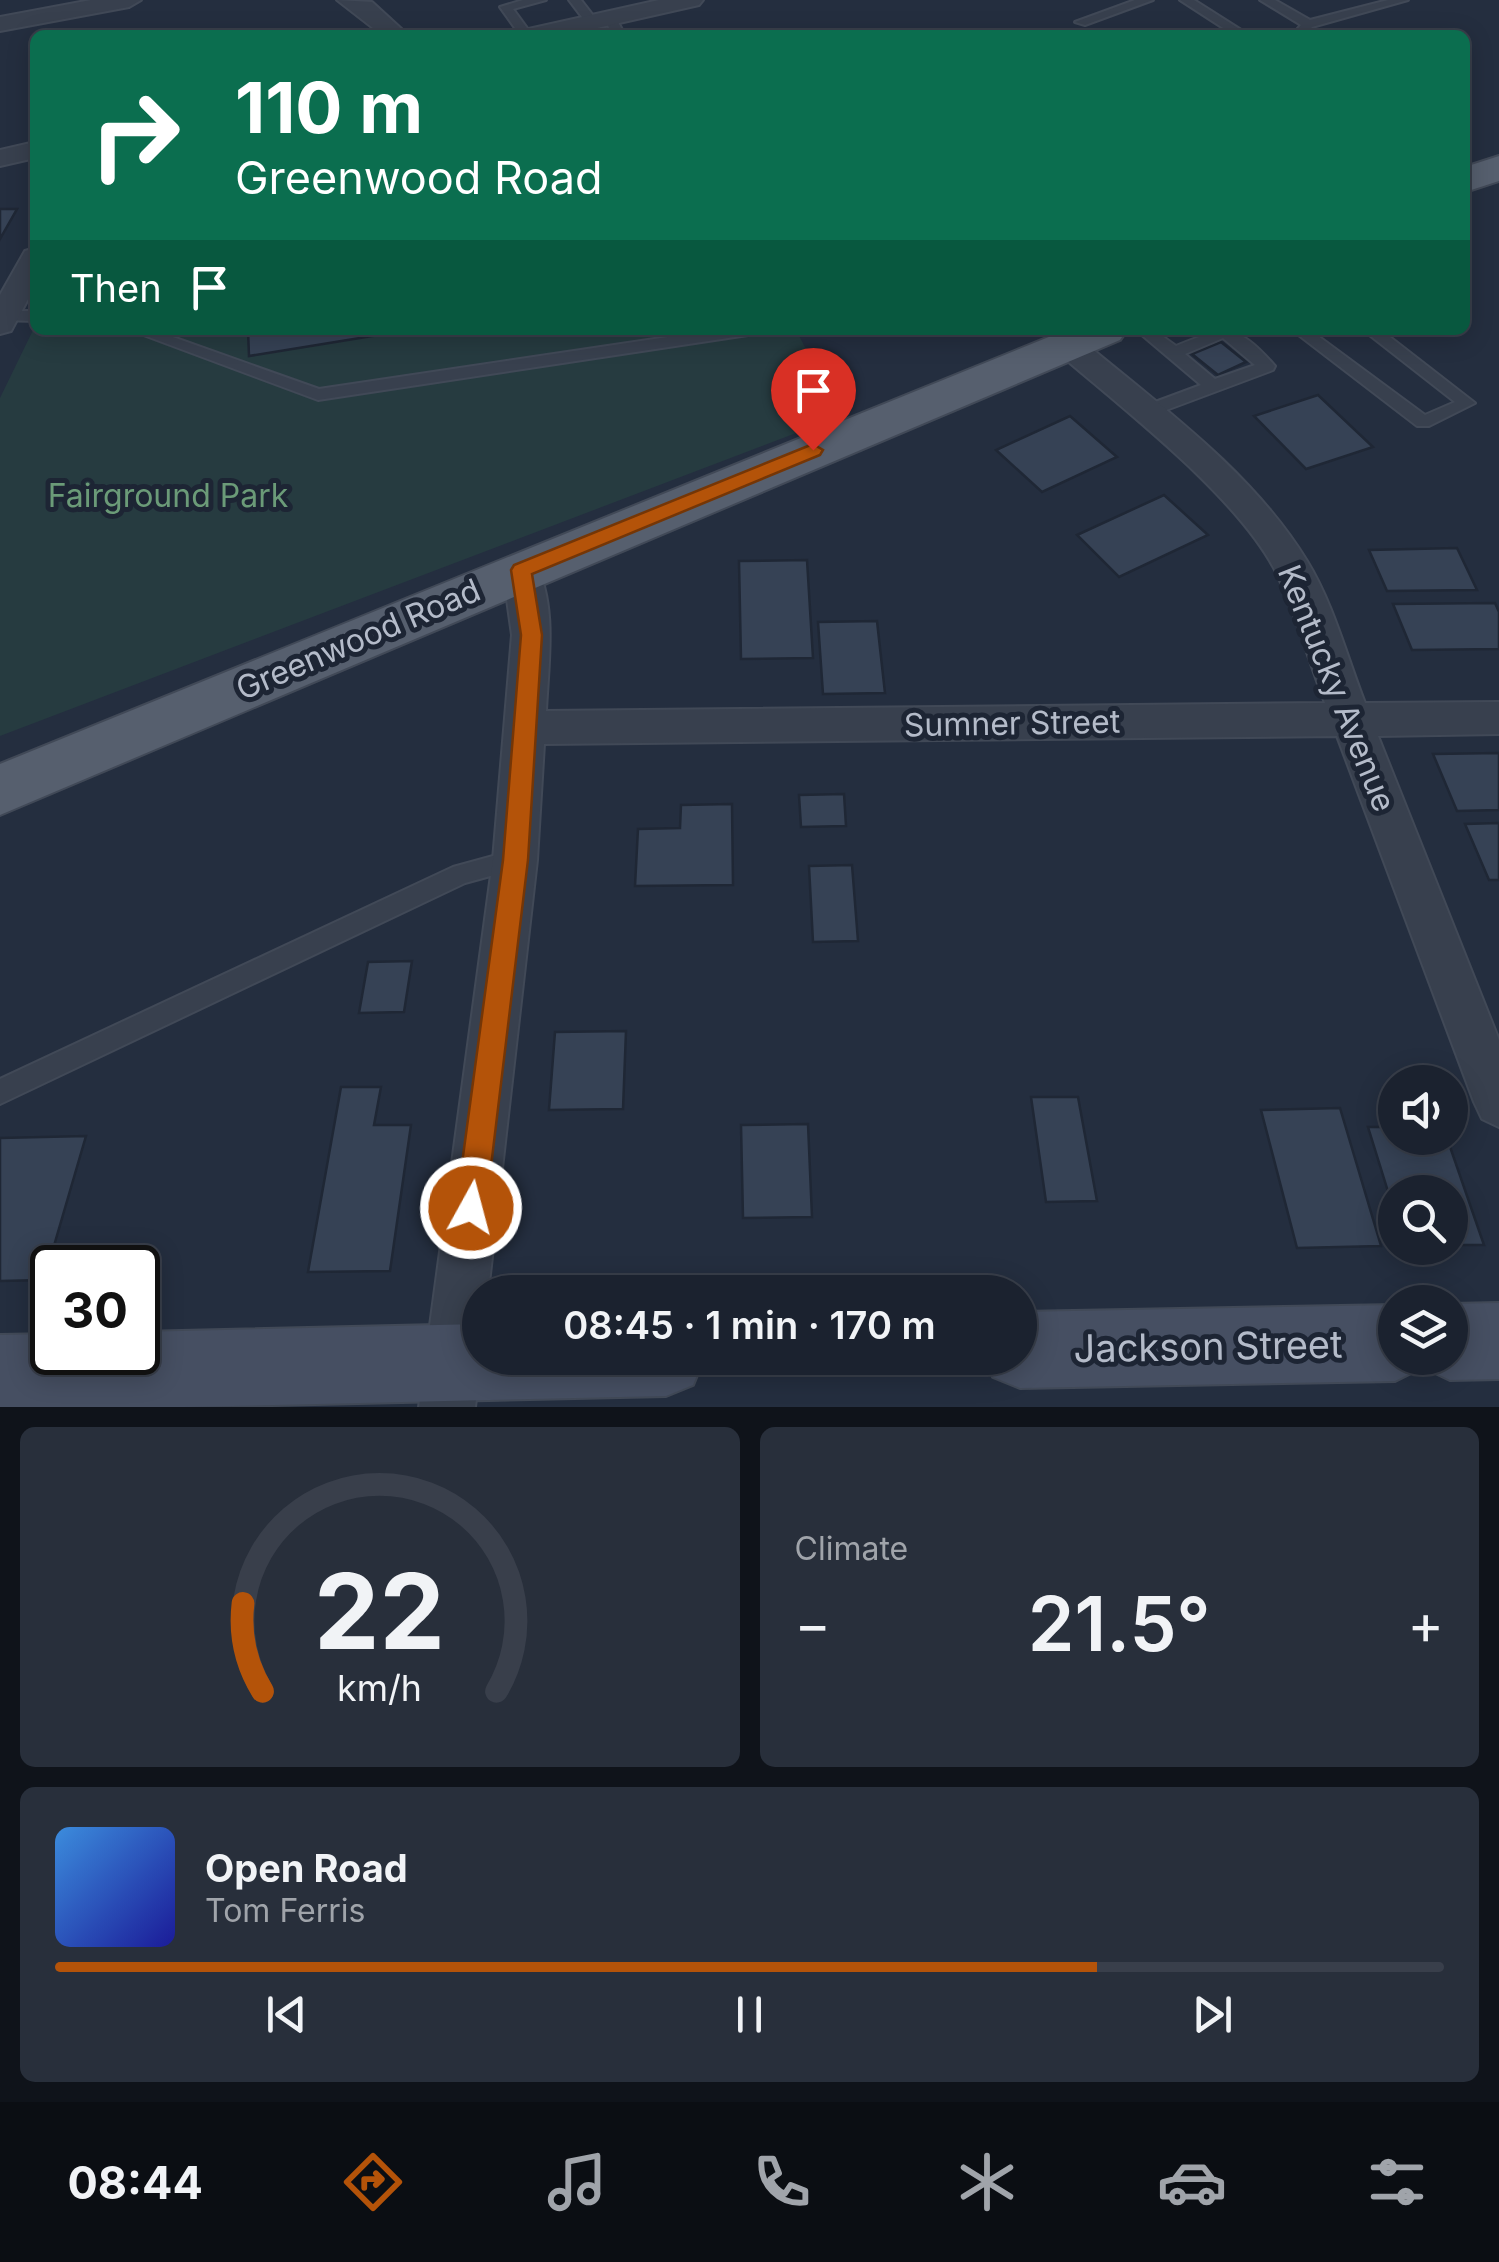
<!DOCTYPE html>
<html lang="en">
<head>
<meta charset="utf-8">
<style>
  :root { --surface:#1b222f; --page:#282f3b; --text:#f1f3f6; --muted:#a0a4aa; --line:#393f4b; --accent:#b45309 }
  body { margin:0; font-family:Inter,sans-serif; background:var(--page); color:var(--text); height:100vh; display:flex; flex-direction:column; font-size:38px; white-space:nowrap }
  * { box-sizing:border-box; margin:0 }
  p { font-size:32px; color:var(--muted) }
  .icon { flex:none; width:55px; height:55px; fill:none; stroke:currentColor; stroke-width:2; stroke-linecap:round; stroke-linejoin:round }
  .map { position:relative; height:1407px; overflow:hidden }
  .sheet { display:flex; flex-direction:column; gap:20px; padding:20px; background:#0f131a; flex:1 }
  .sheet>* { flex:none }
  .guide { position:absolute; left:30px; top:30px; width:1440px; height:305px; border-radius:15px; box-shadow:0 5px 25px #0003,0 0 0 2px var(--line); background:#0b6e4f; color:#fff; overflow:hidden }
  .tools { position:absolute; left:1378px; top:1065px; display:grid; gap:20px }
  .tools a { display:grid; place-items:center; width:90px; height:90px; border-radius:50%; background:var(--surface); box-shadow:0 5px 25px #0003,0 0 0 2px var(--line); font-size:50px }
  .speed { position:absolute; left:30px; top:1245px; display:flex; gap:20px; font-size:50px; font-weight:700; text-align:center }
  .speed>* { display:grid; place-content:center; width:130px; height:130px; border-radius:50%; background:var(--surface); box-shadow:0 5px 25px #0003,0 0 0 2px var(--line); line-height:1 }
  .speed .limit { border:5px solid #111; border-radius:15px; background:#fff; color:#111 }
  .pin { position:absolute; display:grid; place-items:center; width:85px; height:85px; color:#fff; margin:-102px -42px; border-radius:50% 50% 50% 0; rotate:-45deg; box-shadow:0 0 10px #0007 }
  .pin .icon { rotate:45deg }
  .me { position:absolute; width:110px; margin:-55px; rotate:7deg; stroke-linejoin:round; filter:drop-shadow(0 0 8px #0008) }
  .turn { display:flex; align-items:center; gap:35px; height:210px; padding:0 40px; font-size:45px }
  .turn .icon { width:130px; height:130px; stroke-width:2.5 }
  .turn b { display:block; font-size:70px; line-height:85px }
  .then { display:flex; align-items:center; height:95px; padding:0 40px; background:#0003; gap:20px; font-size:38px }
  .big { font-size:75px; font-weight:600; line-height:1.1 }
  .sheet .tile { flex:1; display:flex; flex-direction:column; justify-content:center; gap:15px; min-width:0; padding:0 35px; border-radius:15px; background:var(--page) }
  .sheet .dial { align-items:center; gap:0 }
  .dial svg { height:260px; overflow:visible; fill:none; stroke:var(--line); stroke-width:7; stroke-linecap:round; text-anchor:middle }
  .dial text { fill:var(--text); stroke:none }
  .song { display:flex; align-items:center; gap:30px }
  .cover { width:120px; height:120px; border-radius:15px; background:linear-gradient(135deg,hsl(210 70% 55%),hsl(240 70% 35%)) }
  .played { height:10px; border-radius:5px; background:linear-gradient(90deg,var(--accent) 75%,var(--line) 75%) }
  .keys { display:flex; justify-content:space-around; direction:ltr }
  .heat { display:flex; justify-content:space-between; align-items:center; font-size:55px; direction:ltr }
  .sheet .tiles { flex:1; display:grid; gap:20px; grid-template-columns:1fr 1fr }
  .tile:last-child { grid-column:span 2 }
  .trip { position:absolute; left:462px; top:1275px; width:575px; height:100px; border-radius:50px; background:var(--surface); box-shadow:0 5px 25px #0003,0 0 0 2px var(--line); font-weight:600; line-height:100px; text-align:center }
  .tab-bar { display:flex; height:160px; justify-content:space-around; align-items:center; background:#0b0e13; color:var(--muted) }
  .tab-bar .icon { width:70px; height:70px }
  .tab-bar .active { color:var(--accent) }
  .tab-bar b { font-size:45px; color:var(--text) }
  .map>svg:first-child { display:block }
  .green { fill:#263b40 }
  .building { fill:#364255; stroke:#1f2735; stroke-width:2.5 }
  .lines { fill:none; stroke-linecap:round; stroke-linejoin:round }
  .lane-casing { stroke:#414957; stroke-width:4 }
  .street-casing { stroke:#414957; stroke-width:4 }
  .secondary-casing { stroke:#414957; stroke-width:4 }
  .primary-casing { stroke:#414957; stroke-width:4 }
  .lane { fill:#38404e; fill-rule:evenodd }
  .street { fill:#38404e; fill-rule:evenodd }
  .secondary { fill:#464f62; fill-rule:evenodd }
  .primary { fill:#565f6e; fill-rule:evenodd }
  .route { fill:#b45309; stroke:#753606; stroke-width:2.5 }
  .labels { text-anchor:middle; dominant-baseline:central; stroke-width:10; stroke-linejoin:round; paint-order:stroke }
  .park-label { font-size:32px; fill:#6b9b78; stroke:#1d2534 }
  .street-label { font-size:32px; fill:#b4bbc9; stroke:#1d2534 }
  .near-street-label { font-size:38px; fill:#b4bbc9; stroke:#1d2534 }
</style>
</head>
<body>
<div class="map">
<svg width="1499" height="1407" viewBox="0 0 1499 1407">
  <rect width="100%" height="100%" fill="#242e3f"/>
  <path class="green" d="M35,326V330H796L841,416L0,736V398Z"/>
  <path class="building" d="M0,209H17L0,239Z
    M248,330H409L249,356Z
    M1221,342L1246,362L1218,375L1192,354Z
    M1318,395L1373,447L1306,469L1254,416Z
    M1070,416L1117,457L1042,492L996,450Z
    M1164,495L1208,535L1119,577L1077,535Z
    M1457,548L1477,590L1387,591L1369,550Z
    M807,560L813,658L741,659L739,561Z
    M1495,603L1499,612V649L1412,650L1393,604Z
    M877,621L885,693L823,694L818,622Z
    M1499,753V810L1457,811L1433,754Z
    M844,794L846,826L801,827L799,795Z
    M732,804L733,885L635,886L638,829L680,828L681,805Z
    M1499,823V880H1489L1465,824Z
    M852,865L858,941L813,942L809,866Z
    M412,961L404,1012L359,1013L368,962Z
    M626,1031L623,1109L549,1110L555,1032Z
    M341,1087H381L374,1125H411L390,1271L308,1272Z
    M1031,1097H1078L1097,1201L1046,1202Z
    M1340,1108L1381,1246L1297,1248L1261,1110Z
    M808,1124L812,1217L743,1218L741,1125Z
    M1368,1127H1395V1138H1447L1484,1245H1450V1192H1395V1214Z
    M86,1136L44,1280L0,1281V1138Z"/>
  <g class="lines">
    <defs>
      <path id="lane" d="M523,0H546L513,9L532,35H520L500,7Z
        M569,0H581L598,22L596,25H588Z
        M1135,0H1153L1085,25L1075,22Z
        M1180,0H1194L1249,35H1234Z
        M1260,0H1275L1310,20L1388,0H1408L1312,27L1305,35H1292L1301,25Z
        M610,14L614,15L625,35H613L604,18Z
        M35,311V321L0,320V312L4,311Z
        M130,330H153L319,389L715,330H756L748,335L318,400Z
        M1136,330H1154L1176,346C1226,326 1236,322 1275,366L1273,370L1145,418L1139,416V408L1201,385ZM1223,338L1255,365L1215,379L1185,354Z
        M1292,330H1310L1425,415L1455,402L1363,330H1381L1475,403L1429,426H1417Z
        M515,850L523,853L526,860L523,867L465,883L0,1104V1079L453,867Z"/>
      <path id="street" d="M91,0H141L129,7L0,31V17Z
        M337,0L372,2L408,35H382Z
        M659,0H703L699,5L566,35H521L524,30Z
        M35,142V158L0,166V150Z
        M35,248V286L11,331L0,334V295L25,251Z
        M1068,335L1079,338C1159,405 1252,471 1307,561C1333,603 1347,657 1365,703L1499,702V734L1378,736L1499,1040V1127L1482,1119L1474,1102L1337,736L544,744L537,860L488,1292H480L481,1358L475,1407H419L493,860L512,635L503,571L508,561L521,557L534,561C558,604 548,664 546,711L1325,703C1309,661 1296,615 1277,574C1239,497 1123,409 1057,352L1052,345L1057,338Z"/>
      <path id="secondary" d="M1499,1303V1379L1450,1380L1423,1367L1395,1381L1020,1388L993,1377L985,1358H1020V1312L1395,1305V1358H1450V1304Z
        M480,1324V1358H704L693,1385L666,1396L185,1407H0V1335L52,1334V1352H138V1332Z"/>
      <path id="primary" d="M1499,156V181L1465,192V167Z
        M1066,330H1127L1120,340L0,815V764Z"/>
    </defs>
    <use href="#lane" class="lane-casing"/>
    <use href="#street" class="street-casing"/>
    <use href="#secondary" class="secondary-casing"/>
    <use href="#primary" class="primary-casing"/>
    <use href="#lane" class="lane"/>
    <use href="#street" class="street"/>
    <use href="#secondary" class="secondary"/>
    <use href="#primary" class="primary"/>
  </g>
  <path class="route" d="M813,444L823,450L820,455L532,574L542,635L528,860L486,1208L481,1218L471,1222L461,1218L456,1208L503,860L521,635L511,570L514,565Z"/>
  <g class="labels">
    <g class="park-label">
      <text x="168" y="495">Fairground Park</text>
    </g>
    <g class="street-label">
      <text transform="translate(358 639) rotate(-23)">Greenwood Road</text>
      <text transform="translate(1337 688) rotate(68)">Kentucky Avenue</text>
      <text transform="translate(1012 723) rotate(-1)">Sumner Street</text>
    </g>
    <g class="near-street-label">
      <text transform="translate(1208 1346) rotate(-1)">Jackson Street</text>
    </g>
  </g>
</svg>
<div class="tools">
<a><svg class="icon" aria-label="sound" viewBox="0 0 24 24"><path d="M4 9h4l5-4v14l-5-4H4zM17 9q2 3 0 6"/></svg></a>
<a><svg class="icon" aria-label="search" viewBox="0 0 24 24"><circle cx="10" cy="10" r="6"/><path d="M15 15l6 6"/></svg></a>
<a><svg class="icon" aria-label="layers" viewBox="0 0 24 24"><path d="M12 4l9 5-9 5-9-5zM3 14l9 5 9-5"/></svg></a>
</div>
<div class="speed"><div class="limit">30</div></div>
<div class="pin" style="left:813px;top:450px;background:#d93025"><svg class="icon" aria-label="arrive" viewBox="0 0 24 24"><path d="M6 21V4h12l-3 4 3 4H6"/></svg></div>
<svg class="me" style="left:471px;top:1208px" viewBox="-20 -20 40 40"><circle r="17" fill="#b45309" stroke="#fff" stroke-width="3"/><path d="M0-11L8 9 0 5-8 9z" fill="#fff"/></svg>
<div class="trip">08:45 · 1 min · 170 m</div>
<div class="guide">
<div class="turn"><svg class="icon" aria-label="right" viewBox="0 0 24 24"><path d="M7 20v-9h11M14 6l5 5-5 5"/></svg><div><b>110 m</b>Greenwood Road</div></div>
<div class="then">Then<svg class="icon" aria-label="arrive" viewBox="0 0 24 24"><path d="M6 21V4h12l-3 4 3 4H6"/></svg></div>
</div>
</div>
<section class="sheet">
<div class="tiles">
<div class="tile dial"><svg viewBox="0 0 100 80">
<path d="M14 69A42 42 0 1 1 86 69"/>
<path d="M14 69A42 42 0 0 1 8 42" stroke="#b45309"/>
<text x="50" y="56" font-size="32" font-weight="700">22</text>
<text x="50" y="72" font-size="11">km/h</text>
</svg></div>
<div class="tile"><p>Climate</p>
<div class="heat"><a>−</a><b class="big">21.5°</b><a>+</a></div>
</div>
<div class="tile">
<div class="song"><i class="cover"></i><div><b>Open Road</b><p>Tom Ferris</p></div></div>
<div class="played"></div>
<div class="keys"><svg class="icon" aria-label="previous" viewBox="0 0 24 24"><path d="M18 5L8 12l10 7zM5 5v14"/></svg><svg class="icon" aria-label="pause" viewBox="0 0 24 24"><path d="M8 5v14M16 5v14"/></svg><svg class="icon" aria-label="next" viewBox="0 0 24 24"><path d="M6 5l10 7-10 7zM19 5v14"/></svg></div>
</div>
</div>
</section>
<nav class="tab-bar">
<b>08:44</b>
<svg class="icon active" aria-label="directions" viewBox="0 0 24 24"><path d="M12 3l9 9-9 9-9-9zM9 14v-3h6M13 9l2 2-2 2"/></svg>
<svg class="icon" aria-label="music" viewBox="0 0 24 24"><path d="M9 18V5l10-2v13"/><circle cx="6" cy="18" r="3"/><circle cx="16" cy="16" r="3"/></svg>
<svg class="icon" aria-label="phone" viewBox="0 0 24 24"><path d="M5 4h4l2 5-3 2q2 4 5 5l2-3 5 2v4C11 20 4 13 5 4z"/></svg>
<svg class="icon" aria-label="climate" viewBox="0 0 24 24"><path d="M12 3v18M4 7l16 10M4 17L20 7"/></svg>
<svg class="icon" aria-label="car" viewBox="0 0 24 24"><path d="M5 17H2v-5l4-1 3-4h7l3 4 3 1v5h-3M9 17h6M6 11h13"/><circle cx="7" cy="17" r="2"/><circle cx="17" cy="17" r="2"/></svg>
<svg class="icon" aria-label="filters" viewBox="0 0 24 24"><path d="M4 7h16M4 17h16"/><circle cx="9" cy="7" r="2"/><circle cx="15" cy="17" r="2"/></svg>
</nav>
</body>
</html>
